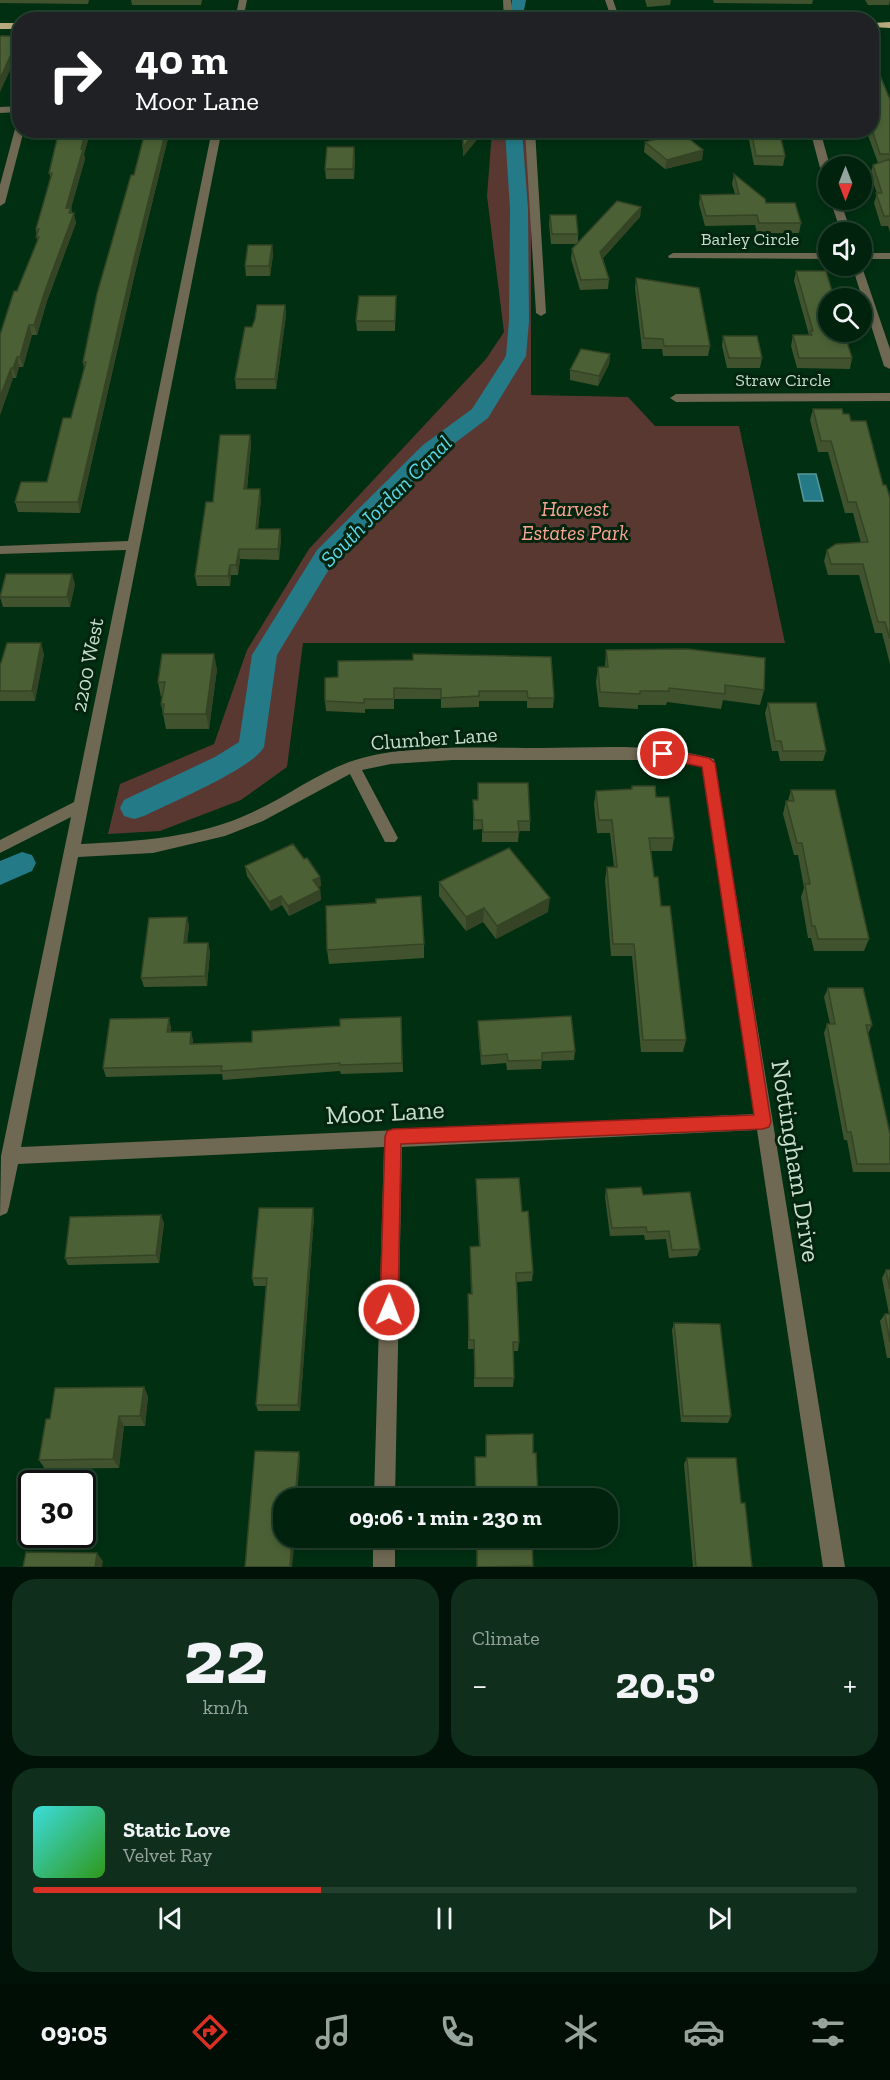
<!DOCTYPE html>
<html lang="en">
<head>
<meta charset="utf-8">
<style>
  :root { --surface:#01230e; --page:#0f2f1c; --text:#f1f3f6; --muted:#96a49e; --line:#23402e; --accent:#d93025 }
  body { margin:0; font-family:"Zilla Slab",serif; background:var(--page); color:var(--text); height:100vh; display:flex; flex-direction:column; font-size:22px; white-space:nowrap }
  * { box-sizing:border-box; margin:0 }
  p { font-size:20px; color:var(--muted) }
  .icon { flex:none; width:33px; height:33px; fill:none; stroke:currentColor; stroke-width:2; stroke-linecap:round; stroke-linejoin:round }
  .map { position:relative; height:1567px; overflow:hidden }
  .sheet { display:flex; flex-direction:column; gap:12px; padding:12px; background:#011308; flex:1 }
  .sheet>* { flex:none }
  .top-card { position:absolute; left:12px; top:12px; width:867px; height:126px; border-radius:24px; box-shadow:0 3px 9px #0003,0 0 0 2px var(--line); background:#202124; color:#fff; overflow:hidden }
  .needle { width:39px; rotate:180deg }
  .controls { position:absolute; left:818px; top:156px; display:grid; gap:12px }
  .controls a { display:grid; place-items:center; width:54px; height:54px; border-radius:50%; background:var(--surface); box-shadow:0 3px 9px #0003,0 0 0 2px var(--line); font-size:30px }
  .speed { position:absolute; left:18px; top:1470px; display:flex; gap:12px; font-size:30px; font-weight:700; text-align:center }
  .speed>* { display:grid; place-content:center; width:78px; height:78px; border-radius:50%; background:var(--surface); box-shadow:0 3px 9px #0003,0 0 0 2px var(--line); line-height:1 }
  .speed .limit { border:3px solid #111; border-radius:9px; background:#fff; color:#111 }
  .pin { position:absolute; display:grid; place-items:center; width:51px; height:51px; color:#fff; margin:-26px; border:3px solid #fff; border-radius:50%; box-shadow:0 2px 6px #0007 }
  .me { position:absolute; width:66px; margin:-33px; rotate:1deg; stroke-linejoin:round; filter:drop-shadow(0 0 4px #0008) }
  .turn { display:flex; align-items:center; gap:21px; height:126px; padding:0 24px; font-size:27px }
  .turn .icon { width:78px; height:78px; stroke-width:2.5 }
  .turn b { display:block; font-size:42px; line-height:51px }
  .big { font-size:45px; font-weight:700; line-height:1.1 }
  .sheet .tile { flex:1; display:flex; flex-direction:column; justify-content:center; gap:9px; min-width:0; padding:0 21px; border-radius:24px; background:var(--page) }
  .sheet .dial { align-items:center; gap:0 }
  .dial b { font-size:78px; line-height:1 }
  .song { display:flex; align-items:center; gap:18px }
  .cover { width:72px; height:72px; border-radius:9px; background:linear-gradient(135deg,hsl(180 70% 55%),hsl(110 70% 35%)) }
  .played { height:6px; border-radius:3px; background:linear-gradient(90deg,var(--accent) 35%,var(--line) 35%) }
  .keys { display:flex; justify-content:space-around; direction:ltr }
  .heat { display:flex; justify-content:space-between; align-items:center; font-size:33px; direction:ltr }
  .sheet .tiles { flex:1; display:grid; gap:12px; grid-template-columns:1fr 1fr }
  .tile:last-child { grid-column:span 2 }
  .trip { position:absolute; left:273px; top:1488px; width:345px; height:60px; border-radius:24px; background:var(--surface); box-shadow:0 3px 9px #0003,0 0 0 2px var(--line); font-weight:700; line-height:60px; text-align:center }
  .dock { display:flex; height:96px; justify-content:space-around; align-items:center; background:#000e06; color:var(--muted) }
  .dock .icon { width:42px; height:42px }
  .dock .active { color:var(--accent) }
  .dock b { font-size:27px; color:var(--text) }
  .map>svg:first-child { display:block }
  .green { fill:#5a3832 }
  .water { fill:#257a88; stroke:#56989c; stroke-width:1.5 }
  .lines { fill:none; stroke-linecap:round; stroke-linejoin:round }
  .canal { fill:#257a88; fill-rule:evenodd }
  .minor { fill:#6f6853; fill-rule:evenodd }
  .major { fill:#b8a97e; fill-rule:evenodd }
  .wall { fill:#40532e }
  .shaded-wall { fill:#344425 }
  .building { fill:#4b6135; stroke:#344425; stroke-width:1.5 }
  .route { fill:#d93025; stroke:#8d1f18; stroke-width:1.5 }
  .labels { text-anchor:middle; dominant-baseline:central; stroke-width:6; stroke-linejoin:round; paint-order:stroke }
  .far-street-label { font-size:18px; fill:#c7decb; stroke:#03240e }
  .park-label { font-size:21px; font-style:italic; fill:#fea494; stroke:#03240e }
  .street-label { font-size:21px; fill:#c7decb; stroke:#03240e }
  .water-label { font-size:22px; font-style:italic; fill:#5dd6eb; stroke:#03240e }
  .near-street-label { font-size:26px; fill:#c7decb; stroke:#03240e }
</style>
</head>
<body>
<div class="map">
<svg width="890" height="1567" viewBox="0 0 890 1567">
  <rect width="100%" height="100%" fill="#012f12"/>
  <path class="green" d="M492,131H528L531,191V395L628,397L655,426H739L785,643H303L287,767L241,800L160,831L108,834L120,784L214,744L247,650L309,549L486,359L504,332L487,196Z"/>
  <path class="water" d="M798,474H816L823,501H804Z"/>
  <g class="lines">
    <path class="canal" d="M512,0H526L523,15H513L510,12Z
      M505,130H522L528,209L529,321L526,356L488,418L439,455L334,561L277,655L264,747C252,769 170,803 144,816L134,819L124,816L120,808L124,800L215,757L239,742L252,655L317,550L423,445L472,409L506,356L509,321L510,209Z
      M22,852L32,855L36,863L32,871L0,885V861Z"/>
    <path class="minor" d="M239,0H247L243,20H235Z
      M503,0H511L512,20H504Z
      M605,0H613L620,20H612Z
      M20,106V112L0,113V107Z
      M20,126V130H24L5,203L0,206V185L15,129Z
      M212,130H222L221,133H391L396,136L391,139H220L81,844C139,841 199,838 253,812C286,797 316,774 349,762C400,743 484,748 539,748C596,748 659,742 714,759L845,1567H823L757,1130L402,1147L395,1498H374L384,1147L18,1164L9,1207L7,1213L0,1216L1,1156L71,817L0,853V840L74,802L126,550L0,554V546L128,541ZM453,760H663L702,767L755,1114L21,1147L78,857L153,853L225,836L263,821L350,774L385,842H395L398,838L362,770L391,764Z
      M525,130H535L546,313L541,316L536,313Z
      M810,130H820L830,166L828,182L823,179Z
      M830,200H840L851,232H841Z
      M673,253H828V259L669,258L668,256Z
      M861,253H890V259H861Z
      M861,264L890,349V369L884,366L852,266Z
      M890,393V401L676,402L670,398L676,394Z
      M373,1538H395V1567H373Z"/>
    <path class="major" d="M890,22V28L872,27V23Z
      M0,23H20V29H0Z"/>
  </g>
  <path class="wall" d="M0,0H89L88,4L0,3Z
    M131,0H202L201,5H132Z
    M645,0H671L670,5L647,7Z
    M713,0H813L812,4L714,3Z
    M865,0H890L889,5H868Z
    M890,100V232L888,226H881L874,203L877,193L870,175L873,165L878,163L866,130H872Z
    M58,130H89L90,133L84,154L85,159L71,208L72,213L76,223L47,301L37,335H32L23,367H19L16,378H13L0,415V335L37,242L36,229L51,178L49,173L57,140L56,135Z
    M170,130L135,273L80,513L18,512L15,502L47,482L71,418L84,369L83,362L143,140L142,136Z
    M747,130H779L785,156L783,166L754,165Z
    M645,142L703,150L702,160L665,169L644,152Z
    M354,147L355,157L354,179H326L325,169Z
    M734,174L766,203L801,223L799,233H757L755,225L705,226L699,204L700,195L735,194L732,184Z
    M641,207L640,217L603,258L609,279L608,289L580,290L571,259L572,249L576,244H551L549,224L550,215L578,234V242Z
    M272,245L273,255L270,276H246L245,266Z
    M796,271L852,358L850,369L797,368L791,346L793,335H809L794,281Z
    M636,278L710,346L708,356H663L662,349H642L635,288Z
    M396,296L395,331H357L356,321Z
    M285,305L286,315L276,389H236L235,379L252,327Z
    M723,336L762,358L760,368H727L722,346Z
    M610,354L609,364L598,386L570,380V370Z
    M813,409L843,414L851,421L883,485L890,498V664L882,633H875L859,575H828L824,561L827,550L861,543L853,513H845L828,452H818L810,420Z
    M250,435L251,445L247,489L261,499L258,529H280L281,539L279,560L240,559L238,575H231L230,586H197L195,576L213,502Z
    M75,584L70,607H3L0,597Z
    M606,650L764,690L760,705L723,700L721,709L667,702L666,705H638V709L599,707L596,682L598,667H605Z
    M44,654L35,701H0V663Z
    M413,660L554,698L553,708H527V701H479V707L441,708V699H394V709H365V713L326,711L325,701L338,677Z
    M217,669L209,729H166L161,704L162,696L161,697L158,682Z
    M768,703L826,751L823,761H780L778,751H772L765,713Z
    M632,786L656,797L674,838L672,851H651L654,877L661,906L686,1040L683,1052H641L632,956H611L605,880L607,867H614L610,833H597L594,804L596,791L631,789Z
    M791,790L869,939L864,951H814L811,938H808L801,897L804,888L798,855H794L783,814L786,801H788Z
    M473,800L530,821V831H519L518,842H482V829L473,830Z
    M304,859L320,877L321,886L318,888L320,890L321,900L289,916L282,905L271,911L247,876L245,866Z
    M439,882L548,912L496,939L483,922L466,931L439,896Z
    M187,917L189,926L187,943H208L210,952L207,986L144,987L141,978Z
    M424,944V958L329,964L327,950Z
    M828,988L872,1025L868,1034L890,1134V1172H853L847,1140H844L824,1033L827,1024H830L824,997Z
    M401,1017L403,1072L341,1074L340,1071L223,1080L222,1074L106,1077L103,1068L171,1027V1032H191L193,1041V1044L252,1042L340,1026Z
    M478,1021L575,1051L574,1060L542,1061L541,1069L507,1070L506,1063L481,1065L478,1030Z
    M476,1179L522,1212L533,1272L532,1281L517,1282L519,1342L518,1351H513L514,1378L513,1387H474V1349H468V1303L471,1294L470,1247L479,1246L476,1189Z
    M606,1189L643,1195L700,1249L697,1256L669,1258L666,1239L645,1240L644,1235L610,1236L605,1197Z
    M314,1216L300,1411H258L256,1405L266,1286H254L252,1278Z
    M164,1223L159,1263L68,1265L65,1258Z
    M886,1270H890V1358H887L880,1321L885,1314H889L882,1278Z
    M674,1323L731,1416L728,1423L681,1422L672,1330Z
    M144,1387L148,1397L145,1426H124L119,1468L45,1469L39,1460L50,1419Z
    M486,1435L533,1453L538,1498H475V1457H486Z
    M687,1458L741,1503L752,1567H693L684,1464Z
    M476,1538H532L533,1567H477Z"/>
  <path class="shaded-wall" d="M19,36L20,49L0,92V79Z
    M86,130H89L90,133L84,154L85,159L71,208L73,218L74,213L76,223L47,301L37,335L34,325Z
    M166,130H170L135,273L80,513L78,502L133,263Z
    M477,130H485L463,157V147Z
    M354,147L355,157L354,179L353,169Z
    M703,150L702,160L665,169L667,160Z
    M641,207L640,217L599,261L600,252Z
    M272,245L273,255L270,276L269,266Z
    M285,305L286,315L276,389L275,379Z
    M29,325L32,335L23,367L20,357Z
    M610,354L609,364L598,386L599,376Z
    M17,357L19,367L16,378L13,368Z
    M11,368L13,378L0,415V397Z
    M250,435L251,445L246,499L244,489Z
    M260,489L261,499L257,539L256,529Z
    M280,529L281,539L279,560L278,549Z
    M239,549L240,559L238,575L236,565Z
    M230,565L231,575L230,586L228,576Z
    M72,574L75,584L70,607L67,597Z
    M41,643L44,654L35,701L32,691Z
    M214,654L217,669L209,729L206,714Z
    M320,877L321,886L314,890L313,880Z
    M320,890L321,900L289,916L288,906Z
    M281,896L282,905L271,911L269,902Z
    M550,898L548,912L496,939L497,926Z
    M484,908L483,922L466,931V917Z
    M187,917L189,926L186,953L184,943Z
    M208,943L210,952L207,986L205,976Z
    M169,1018L171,1027L170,1041L167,1032Z
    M191,1032L193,1041L192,1053L190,1044Z
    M313,1208L314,1216L300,1411L298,1405Z
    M161,1215L164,1223L159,1263L156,1255Z
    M144,1387L148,1397L145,1426L140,1416Z
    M119,1416L124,1426L119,1468L113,1459Z
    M299,1452L300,1458L297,1498H295Z
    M292,1538H295L292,1567H290Z
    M97,1553L103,1561L102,1567H95Z"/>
  <path class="building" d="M0,36H19L0,79Z
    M872,55L890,100V155L889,154H880L872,130Z
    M58,130H86L81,149H83L66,208H71L69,213H74L45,291L34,325H29L20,357H17L13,368H11L0,397V335L14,291H17L39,237H36L39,229H36L52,173H49L58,135H56Z
    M144,130H166L133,263L78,502H15L21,482H47L63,418H71L86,362H83L97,294L131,175H134L144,136H142Z
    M463,130H477L463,147Z
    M751,130H779L785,156H756Z
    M682,133L703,150L667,160L645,142Z
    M327,147H354L353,169H325Z
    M890,159V216H884L876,193H882L873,165Z
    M734,174L765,199L766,203H795L801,223H759L757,215L706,216L700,195L739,194Z
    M617,201L641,207L600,252L609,279L581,280L572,249Z
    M550,215H576L578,234H552Z
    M248,245H272L269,266H245Z
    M796,271H826L834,298H828V332H844L852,358H799L793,335H812L810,331H813Z
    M636,278L699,288L710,346H664L663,339L644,338Z
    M359,296H396L395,321H356Z
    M257,305H285L275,379H235L245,327H252L255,319Z
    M723,336H757L762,358H729Z
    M581,349L610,354L599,376L570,370Z
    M813,409H842L843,414H849L851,421H866L883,485H886L890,498V639L885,622H878L863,564H831L827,550L836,544L868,542L856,502H848L831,441H821Z
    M220,435H250L244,489H260L256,529H280L278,549H239L236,565H230L228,576H195L206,502H213Z
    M6,574H72L67,597H0Z
    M7,643H41L32,691H0V663H1Z
    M688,649L765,658L764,690L725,685V694L669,688V691H640V694L600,692L598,667H608L606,650Z
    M162,654H214L206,714H163L164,704H161L165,682H158Z
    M413,654L551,657L554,698H528L527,691H479V696L441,698V689L394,688V699H364V703L325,701V678L338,677V661L413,660Z
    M768,703H816L826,751H783L781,741H775Z
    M478,783H528L530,821H518L519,832H483L482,820H474L473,800H478Z
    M632,786H655L656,797H669L674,838H649L654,877H658L661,906H670L686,1040H643L634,944H613L607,867H617L612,820H599L596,791L632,789Z
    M791,790H835L869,939H818L815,926H812L805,884H810L802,843H797L786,801H794Z
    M293,844L304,859L307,858L320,877L313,880L320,890L288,906L281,896L269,902L245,866Z
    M509,848L550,898L497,926L484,908L466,917L439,882Z
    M421,896L424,944L327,950L326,906L376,903V899Z
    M187,917L184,943H208L205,976L141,978L149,918Z
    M828,988H863L872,1025H866L890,1134V1164H857L851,1132H847L827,1024H835Z
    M571,1016L575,1051L542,1053V1060L508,1061L507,1054L481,1056L478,1021Z
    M401,1017L402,1063L340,1065V1063L221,1071L222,1066L103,1068L110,1019L169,1018L167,1032H191L190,1044L252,1042V1031L340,1026V1019Z
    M519,1178L522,1212L528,1211L533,1272L516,1273L519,1342H513L514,1378H475L474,1340H469L468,1294H472L470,1247L480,1246L476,1179Z
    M641,1187L643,1195L690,1192L700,1249L672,1250L669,1231L647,1232L646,1227L612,1228L606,1189Z
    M259,1208H313L298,1405H256L267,1278H252Z
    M161,1215L156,1255L65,1258L70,1217Z
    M886,1270H890V1289Z
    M885,1314H890V1342Z
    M674,1323L720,1324L731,1416H683Z
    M144,1387L140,1416H119L113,1459L39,1460L46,1419H50L55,1388Z
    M533,1434V1453H536L538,1498H476L475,1457H486V1435Z
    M255,1451L299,1452L295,1498H284V1538H292L290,1567H245Z
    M687,1458H736L741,1503H745L752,1567H696Z
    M477,1538H532L533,1566L477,1567Z
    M26,1552L97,1553L95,1567H23Z"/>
  <path class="route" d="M663,749L709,758L715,763L771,1122L769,1127L763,1129L401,1144L398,1310L395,1317L389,1319L383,1317L380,1310L385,1137L387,1131L393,1129L754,1115L702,767L659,758L657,754Z"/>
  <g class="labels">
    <g class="far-street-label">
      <text x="750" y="239">Barley Circle</text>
      <text x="783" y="380">Straw Circle</text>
    </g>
    <g class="park-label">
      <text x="575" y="508">Harvest<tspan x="575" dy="24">Estates Park</tspan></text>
    </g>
    <g class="street-label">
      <text transform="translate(87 665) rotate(-79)">2200 West</text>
      <text transform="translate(434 738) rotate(-4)">Clumber Lane</text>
    </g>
    <g class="water-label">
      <text transform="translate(386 501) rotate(-45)">South Jordan Canal</text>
    </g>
    <g class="near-street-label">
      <text transform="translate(385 1112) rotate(-3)">Moor Lane</text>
      <text transform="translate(796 1161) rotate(81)">Nottingham Drive</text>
    </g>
  </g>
</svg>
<div class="controls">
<a><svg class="needle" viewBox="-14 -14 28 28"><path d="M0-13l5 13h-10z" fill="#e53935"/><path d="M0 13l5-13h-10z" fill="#96a49e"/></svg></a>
<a><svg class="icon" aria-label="sound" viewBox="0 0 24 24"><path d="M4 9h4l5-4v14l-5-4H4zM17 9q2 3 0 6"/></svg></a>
<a><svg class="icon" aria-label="search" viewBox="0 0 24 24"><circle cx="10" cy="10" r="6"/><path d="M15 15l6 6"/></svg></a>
</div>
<div class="speed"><div class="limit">30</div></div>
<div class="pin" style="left:663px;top:754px;background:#d93025"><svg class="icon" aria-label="arrive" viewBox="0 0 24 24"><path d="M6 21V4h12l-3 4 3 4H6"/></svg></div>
<svg class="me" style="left:389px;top:1310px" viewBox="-20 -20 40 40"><circle r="17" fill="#d93025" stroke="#fff" stroke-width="3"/><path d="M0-11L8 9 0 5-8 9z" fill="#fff"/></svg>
<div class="trip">09:06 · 1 min · 230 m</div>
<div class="top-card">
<div class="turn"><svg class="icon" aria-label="right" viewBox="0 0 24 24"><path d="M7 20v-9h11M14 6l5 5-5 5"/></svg><div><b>40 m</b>Moor Lane</div></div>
</div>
</div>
<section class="sheet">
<div class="tiles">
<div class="tile dial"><b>22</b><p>km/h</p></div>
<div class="tile"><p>Climate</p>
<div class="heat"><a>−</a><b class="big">20.5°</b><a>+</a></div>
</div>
<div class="tile">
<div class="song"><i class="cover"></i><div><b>Static Love</b><p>Velvet Ray</p></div></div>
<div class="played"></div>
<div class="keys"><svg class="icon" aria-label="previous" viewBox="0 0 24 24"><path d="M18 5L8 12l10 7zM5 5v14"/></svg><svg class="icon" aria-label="pause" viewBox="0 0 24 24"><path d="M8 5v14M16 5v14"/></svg><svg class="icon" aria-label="next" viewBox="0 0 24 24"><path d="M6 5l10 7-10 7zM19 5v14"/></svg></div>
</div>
</div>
</section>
<nav class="dock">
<b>09:05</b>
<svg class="icon active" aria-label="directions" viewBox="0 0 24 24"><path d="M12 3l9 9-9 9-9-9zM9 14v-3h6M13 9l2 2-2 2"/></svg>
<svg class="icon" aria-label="music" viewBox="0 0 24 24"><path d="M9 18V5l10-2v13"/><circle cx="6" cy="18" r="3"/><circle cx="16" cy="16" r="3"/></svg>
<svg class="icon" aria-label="phone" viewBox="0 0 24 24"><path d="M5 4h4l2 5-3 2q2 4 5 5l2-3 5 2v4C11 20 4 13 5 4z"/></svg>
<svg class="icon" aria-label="climate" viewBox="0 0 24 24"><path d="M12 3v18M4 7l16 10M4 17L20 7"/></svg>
<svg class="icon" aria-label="car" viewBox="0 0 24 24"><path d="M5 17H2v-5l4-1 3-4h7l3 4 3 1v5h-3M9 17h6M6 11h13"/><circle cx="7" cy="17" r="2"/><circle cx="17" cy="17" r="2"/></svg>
<svg class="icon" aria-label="filters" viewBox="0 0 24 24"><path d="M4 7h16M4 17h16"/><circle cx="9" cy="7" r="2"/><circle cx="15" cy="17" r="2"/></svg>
</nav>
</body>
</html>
